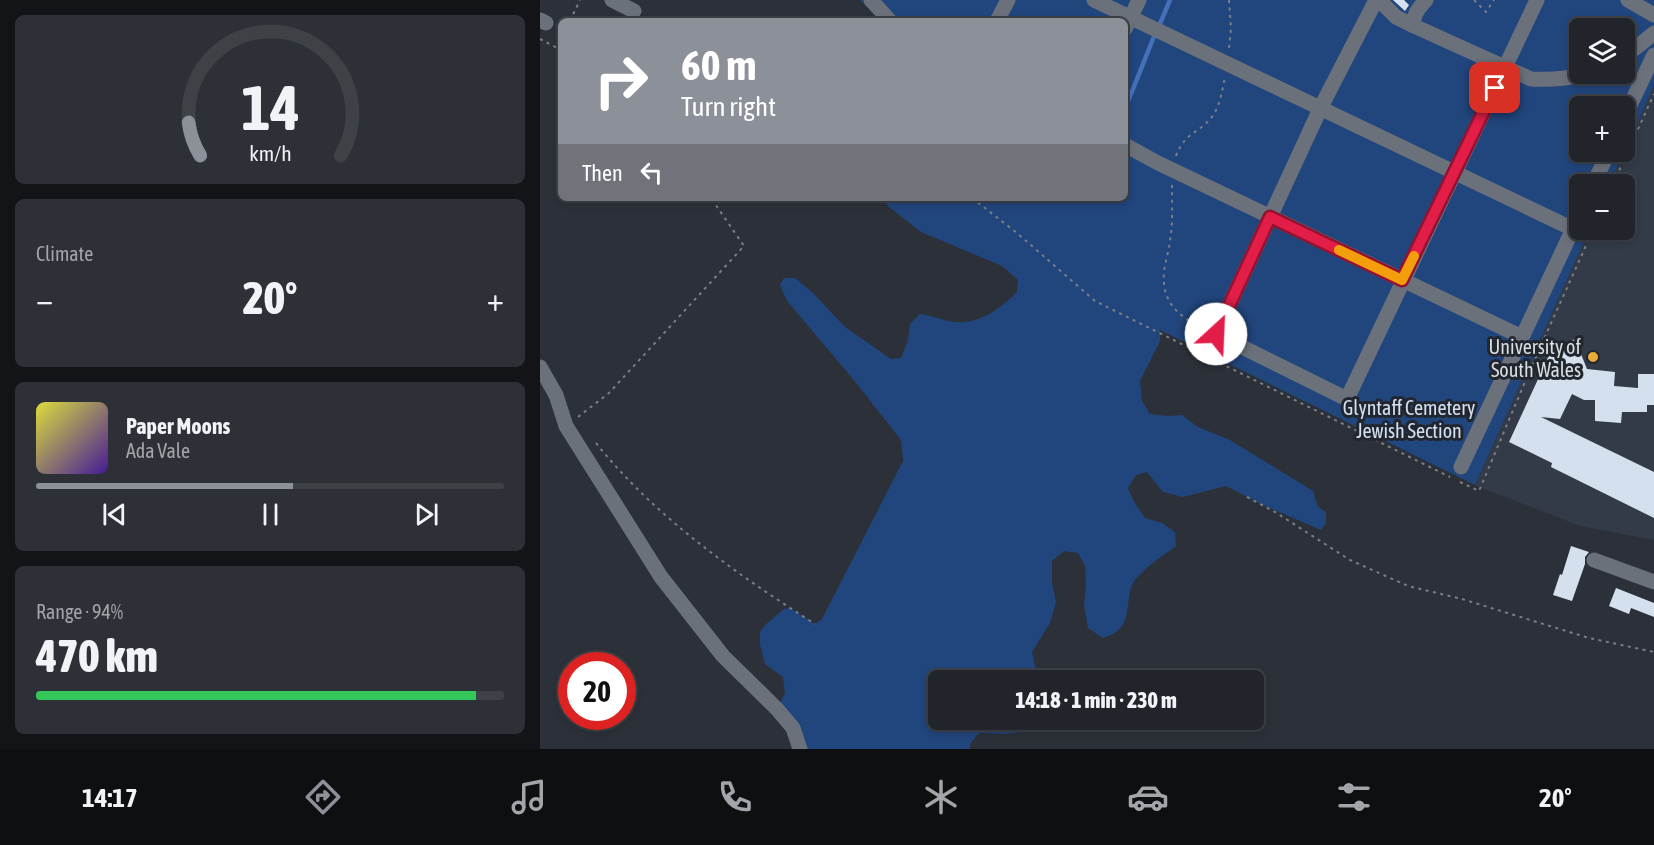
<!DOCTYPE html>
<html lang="en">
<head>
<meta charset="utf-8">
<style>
  :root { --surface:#21252b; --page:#2d3137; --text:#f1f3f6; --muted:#a2a5a9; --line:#3e4247; --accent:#8c9099 }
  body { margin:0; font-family:"Asap Condensed",sans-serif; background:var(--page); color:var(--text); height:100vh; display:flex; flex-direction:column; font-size:22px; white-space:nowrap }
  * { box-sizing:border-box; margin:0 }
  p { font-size:20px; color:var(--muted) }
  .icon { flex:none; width:33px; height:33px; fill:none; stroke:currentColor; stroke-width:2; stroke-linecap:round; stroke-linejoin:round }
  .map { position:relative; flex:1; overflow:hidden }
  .sheet { display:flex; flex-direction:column; gap:15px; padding:15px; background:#121418; width:540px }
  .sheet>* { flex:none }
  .hud { position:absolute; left:18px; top:18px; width:570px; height:183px; border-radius:9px; box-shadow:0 3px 9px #0003,0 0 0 2px var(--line); background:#8c9099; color:#fff; overflow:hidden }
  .buttons { position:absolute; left:1029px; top:18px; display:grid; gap:12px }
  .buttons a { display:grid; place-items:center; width:66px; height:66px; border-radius:9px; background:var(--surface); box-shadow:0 3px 9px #0003,0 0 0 2px var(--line); font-size:30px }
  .speed { position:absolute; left:18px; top:652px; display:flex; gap:12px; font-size:30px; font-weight:700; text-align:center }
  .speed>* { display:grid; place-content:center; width:78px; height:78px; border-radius:50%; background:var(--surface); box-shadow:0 3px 9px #0003,0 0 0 2px var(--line); line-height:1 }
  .speed .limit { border:9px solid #d22; background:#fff; color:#111 }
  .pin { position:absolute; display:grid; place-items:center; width:51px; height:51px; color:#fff; margin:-26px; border-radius:12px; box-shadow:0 3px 9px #0006 }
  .me { position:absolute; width:66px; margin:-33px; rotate:25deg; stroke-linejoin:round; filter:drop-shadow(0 0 4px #0008) }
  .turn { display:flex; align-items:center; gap:21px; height:126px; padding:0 24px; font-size:27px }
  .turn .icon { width:78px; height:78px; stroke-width:2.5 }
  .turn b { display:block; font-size:42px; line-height:51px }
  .then { display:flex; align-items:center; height:57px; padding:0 24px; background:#0003; gap:12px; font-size:22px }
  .big { font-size:45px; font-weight:800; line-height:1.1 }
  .sheet .widget { flex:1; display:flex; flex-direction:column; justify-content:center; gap:9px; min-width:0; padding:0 21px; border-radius:9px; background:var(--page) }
  .sheet .dial { align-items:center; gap:0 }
  .dial svg { height:156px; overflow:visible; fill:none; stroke:var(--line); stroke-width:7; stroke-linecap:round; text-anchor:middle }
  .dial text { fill:var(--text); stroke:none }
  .song { display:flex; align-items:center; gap:18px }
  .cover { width:72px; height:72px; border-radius:9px; background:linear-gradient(135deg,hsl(60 70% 55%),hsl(260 70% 35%)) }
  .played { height:6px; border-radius:3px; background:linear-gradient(90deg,var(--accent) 55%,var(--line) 55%) }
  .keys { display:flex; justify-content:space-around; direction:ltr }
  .heat { display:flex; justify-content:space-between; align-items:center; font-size:33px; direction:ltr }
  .charge { height:9px; border-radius:4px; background:linear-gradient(90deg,#34c759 94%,var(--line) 0) }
  .trip { position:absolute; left:388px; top:670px; width:336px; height:60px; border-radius:9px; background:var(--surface); box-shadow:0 3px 9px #0003,0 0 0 2px var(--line); font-weight:800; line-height:60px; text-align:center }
  .dock { display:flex; height:96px; justify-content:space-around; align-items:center; background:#0d0f11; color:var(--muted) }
  .dock .icon { width:42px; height:42px }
  .dock .active { color:var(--accent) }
  .dock b { font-size:27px; color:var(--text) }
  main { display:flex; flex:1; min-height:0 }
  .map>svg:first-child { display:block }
  .built { fill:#333b48 }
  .green { fill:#21457d; fill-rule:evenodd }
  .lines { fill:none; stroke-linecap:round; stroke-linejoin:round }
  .stream { stroke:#4471b7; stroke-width:4.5 }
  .building { fill:#d5e0ef }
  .path { stroke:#7a7e85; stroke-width:2; stroke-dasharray:3 4.5; stroke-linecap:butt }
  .minor { stroke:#6b717a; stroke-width:15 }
  .route-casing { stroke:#92132f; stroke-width:15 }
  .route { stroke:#e11d48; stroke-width:10 }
  .slow { stroke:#f59e0b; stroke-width:10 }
  .poi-dot { fill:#e8ab37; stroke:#22272f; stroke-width:2 }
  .labels { text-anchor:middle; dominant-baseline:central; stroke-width:6; stroke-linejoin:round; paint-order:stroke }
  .poi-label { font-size:20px; fill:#dadde2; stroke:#22272f; text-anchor:end }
  .park-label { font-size:20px; fill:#d3e0f4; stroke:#22272f }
</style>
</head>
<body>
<main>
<section class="sheet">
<div class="widget dial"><svg viewBox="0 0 100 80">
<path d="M14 69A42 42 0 1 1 86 69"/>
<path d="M14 69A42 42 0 0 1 8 52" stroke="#8c9099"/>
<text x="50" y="56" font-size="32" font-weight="700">14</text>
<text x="50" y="72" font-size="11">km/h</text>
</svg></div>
<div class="widget"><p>Climate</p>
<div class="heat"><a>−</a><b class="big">20°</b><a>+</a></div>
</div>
<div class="widget">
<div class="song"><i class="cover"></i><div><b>Paper Moons</b><p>Ada Vale</p></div></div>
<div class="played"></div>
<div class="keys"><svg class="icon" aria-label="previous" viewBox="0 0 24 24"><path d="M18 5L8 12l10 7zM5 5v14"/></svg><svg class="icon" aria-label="pause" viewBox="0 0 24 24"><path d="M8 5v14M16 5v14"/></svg><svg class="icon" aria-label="next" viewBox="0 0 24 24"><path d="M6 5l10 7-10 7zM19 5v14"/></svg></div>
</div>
<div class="widget"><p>Range · 94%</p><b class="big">470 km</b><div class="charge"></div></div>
</section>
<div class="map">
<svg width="1114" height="749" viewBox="0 0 1114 749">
  <rect width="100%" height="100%" fill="#2c3139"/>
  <path class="built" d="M1114,85V540L1040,526L935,485L1049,230H1084V184H1069Z"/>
  <path class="green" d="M320,0H1114V85L1085,151L1084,106H1040V152H1084L1069,184H1040V230H1049L935,485L620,330V341L600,381L602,401L610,414L628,416L642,415L658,427L690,440L773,491L778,507L786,512V523L781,530L723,505L686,486L643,497L623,492L607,472L596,475L588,488L594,502L605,518L622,523L635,532L636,546C623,556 606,566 595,580C584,595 593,620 576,632C572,635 567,636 563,638L548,628L544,605L546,584L545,566L538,553L524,551L512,561V583L516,602L510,623L492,652L495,666L503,681H399V720H499C487,738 458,733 439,733L430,744V749H260L237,709L245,693L243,677L225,664L220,645V632L225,625L244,609L250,608L275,624L282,619L363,461L361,440L313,379L247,301L240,285L244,278H255L273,293L305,327L351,359L361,358L368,340L370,324L380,314C390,315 399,319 409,321C436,327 459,310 477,292L478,280L462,266L381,232L349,207L341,198H585V21H341ZM1040,28H1084V74H1040Z"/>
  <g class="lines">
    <path class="stream" d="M619,26L630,0
      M585,109L615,34"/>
  </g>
  <path class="building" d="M853,0H864L869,5L865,11Z
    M1035,339L1047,369L1075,372L1074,386L1098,388V374H1114V405H1107V412H1082L1081,423L1055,421V400H1044L1032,394L1020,419L1001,417L1114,472V518L1011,467L1012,463L969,442L1012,349Z
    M1031,546L1049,552L1045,557V564L1032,601L1013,595L1020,574L1022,575Z
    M1076,588L1114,603V617L1091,608L1089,614L1069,606Z"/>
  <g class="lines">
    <path class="path" d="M689,0L691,28L689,48
      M934,0L946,12L954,0
      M30,21L40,0
      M0,39L21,50
      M636,156C645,132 658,134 671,118C680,107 682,91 685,77
      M1073,184L1114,94
      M632,185C632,203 633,223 630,241C629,251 625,262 624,272C621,302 639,317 663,328
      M432,198L477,233L555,301L910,477
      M38,417L69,393L204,246L171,198
      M56,443C115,517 195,573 275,624
      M920,482L939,491L990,370L1053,230
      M707,497L735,512L810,560L868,586L922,599L1049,638L1114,652"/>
    <path class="minor" d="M72,0L94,11
      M331,0L350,21
      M554,0L1033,229
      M836,0L781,107L676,334L807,399L997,0
      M839,0L856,17L874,26
      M886,0C879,8 872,15 874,26L991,79C1010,80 1027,79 1045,74
      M1088,0L1114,15
      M0,20L6,23
      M457,21L468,0
      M585,29L599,0
      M1084,55L1097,47L1114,33
      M1084,118L1114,55
      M585,145L618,163L982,337
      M1053,184L1069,152
      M0,367L16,395L26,426L121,577L183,656L237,709L253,728L260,749
      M921,467L1040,214
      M1054,560L1114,582"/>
  </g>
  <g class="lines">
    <defs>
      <path id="route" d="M676,334L730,217L862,280L955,88"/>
    </defs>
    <use href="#route" class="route-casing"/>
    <use href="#route" class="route"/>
    <path class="slow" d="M799,250L862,280L874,256"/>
  </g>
  <circle class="poi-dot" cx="1053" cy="357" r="6"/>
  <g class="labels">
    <g class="poi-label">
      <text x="1041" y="346">University of<tspan x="1041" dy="23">South Wales</tspan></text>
    </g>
    <g class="park-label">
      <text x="869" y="407">Glyntaff Cemetery<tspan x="869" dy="23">Jewish Section</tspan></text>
    </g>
  </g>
</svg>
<div class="buttons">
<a><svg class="icon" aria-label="layers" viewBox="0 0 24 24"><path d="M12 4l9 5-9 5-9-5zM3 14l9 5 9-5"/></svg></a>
<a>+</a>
<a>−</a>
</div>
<div class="speed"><div class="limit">20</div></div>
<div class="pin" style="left:955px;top:88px;background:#d93025"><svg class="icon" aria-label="arrive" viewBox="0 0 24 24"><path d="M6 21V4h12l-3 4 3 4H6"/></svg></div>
<svg class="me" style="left:676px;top:334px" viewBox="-20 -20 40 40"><circle r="19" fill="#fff"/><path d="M0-13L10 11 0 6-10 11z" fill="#e11d48"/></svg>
<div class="trip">14:18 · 1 min · 230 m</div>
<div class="hud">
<div class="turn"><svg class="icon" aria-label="right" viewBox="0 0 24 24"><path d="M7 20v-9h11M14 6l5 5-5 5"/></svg><div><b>60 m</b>Turn right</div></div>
<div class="then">Then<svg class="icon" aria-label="left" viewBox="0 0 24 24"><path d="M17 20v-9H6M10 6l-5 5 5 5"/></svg></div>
</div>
</div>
</main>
<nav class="dock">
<b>14:17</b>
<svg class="icon active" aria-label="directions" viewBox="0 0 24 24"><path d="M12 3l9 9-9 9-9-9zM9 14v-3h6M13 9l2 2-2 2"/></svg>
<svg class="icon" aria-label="music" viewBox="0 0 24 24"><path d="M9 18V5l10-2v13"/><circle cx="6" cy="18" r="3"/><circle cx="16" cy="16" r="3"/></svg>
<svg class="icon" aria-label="phone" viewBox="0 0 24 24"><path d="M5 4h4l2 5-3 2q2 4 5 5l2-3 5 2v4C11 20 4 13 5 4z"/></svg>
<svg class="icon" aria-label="climate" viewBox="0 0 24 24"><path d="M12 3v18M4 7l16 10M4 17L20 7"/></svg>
<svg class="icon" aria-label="car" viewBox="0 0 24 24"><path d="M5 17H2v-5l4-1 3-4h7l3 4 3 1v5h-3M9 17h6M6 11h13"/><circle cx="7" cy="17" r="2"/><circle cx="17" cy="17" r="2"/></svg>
<svg class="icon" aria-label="filters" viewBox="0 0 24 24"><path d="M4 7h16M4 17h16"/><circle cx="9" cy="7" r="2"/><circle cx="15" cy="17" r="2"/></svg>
<b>20°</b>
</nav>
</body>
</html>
